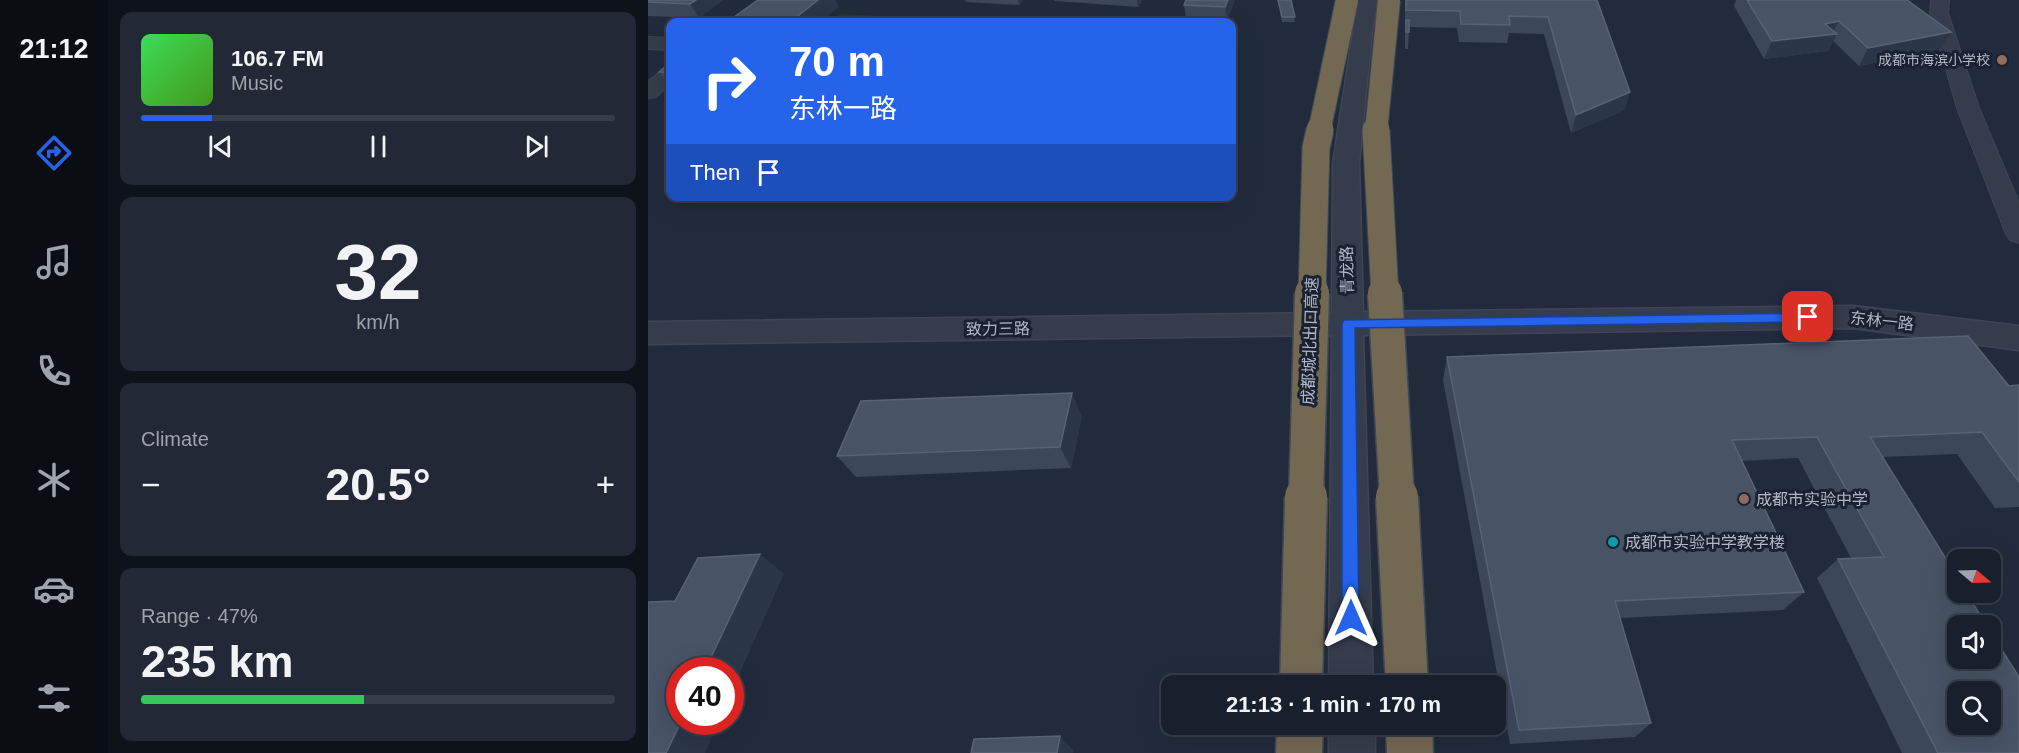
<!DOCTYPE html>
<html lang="en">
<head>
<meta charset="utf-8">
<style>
  :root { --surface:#19202d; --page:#222835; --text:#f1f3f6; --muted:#9fa3aa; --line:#373e49; --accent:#2563eb }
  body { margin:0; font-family:Helvetica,"Noto Sans SC",sans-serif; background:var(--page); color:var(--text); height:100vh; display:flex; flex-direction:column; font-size:22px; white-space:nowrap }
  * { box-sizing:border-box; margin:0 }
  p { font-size:20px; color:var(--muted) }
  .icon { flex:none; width:33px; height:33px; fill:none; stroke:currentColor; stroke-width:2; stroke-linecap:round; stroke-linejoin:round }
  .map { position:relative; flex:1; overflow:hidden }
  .details { display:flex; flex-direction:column; gap:12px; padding:12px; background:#0e1219; width:540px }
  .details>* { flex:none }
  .guide { position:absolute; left:18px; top:18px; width:570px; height:183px; border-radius:12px; box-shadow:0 6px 24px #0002,0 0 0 2px var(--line); background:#2563eb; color:#fff; overflow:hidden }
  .needle { width:39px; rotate:109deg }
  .buttons { position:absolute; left:1299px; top:549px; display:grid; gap:12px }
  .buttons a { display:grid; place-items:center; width:54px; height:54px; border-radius:12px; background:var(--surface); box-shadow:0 6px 24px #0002,0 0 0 2px var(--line); font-size:30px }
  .speed { position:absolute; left:18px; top:657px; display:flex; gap:12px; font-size:30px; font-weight:700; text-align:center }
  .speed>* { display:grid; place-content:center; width:78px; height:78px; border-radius:50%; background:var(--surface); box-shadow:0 6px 24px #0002,0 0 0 2px var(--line); line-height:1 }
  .speed .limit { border:9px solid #d22; background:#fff; color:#111 }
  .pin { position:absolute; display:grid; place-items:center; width:51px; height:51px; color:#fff; margin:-26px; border-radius:12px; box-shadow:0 3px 9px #0006 }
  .me { position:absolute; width:66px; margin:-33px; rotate:0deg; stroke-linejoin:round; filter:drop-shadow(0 0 4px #0008) }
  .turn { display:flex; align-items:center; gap:21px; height:126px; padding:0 24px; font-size:27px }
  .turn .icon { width:78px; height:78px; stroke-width:2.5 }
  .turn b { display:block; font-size:42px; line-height:51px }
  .then { display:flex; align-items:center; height:57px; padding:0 24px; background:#0003; gap:12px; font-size:22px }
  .big { font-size:45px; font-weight:700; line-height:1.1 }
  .details .widget { flex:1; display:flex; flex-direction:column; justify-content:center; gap:9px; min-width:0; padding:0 21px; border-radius:12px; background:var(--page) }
  .details .dial { align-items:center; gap:0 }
  .dial b { font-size:78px; line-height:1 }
  .song { display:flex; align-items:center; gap:18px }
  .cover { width:72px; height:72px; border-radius:9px; background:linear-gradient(135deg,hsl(130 70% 55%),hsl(100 70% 35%)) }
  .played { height:6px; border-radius:3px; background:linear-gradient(90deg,var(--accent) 15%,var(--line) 15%) }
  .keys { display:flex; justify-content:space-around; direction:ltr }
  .heat { display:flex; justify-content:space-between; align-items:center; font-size:33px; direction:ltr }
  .charge { height:9px; border-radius:4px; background:linear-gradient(90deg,#34c759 47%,var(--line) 0) }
  .trip { position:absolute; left:513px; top:675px; width:345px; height:60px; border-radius:12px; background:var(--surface); box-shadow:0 6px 24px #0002,0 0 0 2px var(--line); font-weight:700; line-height:60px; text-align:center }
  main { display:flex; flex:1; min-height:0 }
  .menu { display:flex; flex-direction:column; width:108px; justify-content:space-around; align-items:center; background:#0a0d12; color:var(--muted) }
  .menu .icon { width:42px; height:42px }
  .menu .current { color:var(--accent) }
  .menu b { font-size:27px; color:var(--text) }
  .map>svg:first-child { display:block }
  .green { fill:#23383d }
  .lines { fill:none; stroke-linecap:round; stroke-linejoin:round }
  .minor-casing { stroke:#3e4655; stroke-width:2 }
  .tertiary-casing { stroke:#3e4655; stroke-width:3 }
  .motorway-casing { stroke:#404857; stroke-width:3 }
  .minor { fill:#353d4c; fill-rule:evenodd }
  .tertiary { fill:#353d4c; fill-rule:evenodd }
  .motorway { fill:#736852; fill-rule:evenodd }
  .motorway-bridge-far3-casing { stroke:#404857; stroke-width:24; stroke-linecap:butt }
  .motorway-bridge-far2-casing { stroke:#404857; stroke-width:29; stroke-linecap:butt }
  .motorway-bridge-far1-casing { stroke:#404857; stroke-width:37; stroke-linecap:butt }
  .motorway-bridge-casing { stroke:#404857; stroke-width:45; stroke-linecap:butt }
  .motorway-bridge-far3 { stroke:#736852; stroke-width:22 }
  .motorway-bridge-far2 { stroke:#736852; stroke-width:27 }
  .motorway-bridge-far1 { stroke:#736852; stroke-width:34 }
  .motorway-bridge { stroke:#736852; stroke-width:42 }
  .wall { fill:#3c475a }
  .shaded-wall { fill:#2c3649 }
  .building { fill:#485366; stroke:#586375; stroke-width:1.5; fill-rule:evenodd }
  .route { fill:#2563eb; stroke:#184099; stroke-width:1.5 }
  .education-dot { fill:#8d6e63; stroke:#1a2231; stroke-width:2 }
  .culture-dot { fill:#0f9aa8; stroke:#1a2231; stroke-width:2 }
  .labels { text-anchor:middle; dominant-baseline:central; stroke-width:6; stroke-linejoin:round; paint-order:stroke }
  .far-poi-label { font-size:14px; fill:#b0b8c8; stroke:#1a2231; text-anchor:end }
  .street-label { font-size:16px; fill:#b0b8c8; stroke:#1a2231 }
  .poi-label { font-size:16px; fill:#b0b8c8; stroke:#1a2231; text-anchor:start }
</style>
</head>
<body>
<main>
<nav class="menu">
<b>21:12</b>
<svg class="icon current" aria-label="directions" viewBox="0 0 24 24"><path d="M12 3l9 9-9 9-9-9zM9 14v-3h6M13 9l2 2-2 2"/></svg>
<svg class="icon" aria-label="music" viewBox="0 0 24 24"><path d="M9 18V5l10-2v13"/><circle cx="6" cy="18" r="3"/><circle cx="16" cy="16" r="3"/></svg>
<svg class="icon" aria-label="phone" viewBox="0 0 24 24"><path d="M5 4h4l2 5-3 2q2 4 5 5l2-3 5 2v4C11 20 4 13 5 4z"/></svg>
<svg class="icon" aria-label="climate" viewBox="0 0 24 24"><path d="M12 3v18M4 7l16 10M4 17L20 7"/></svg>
<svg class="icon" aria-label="car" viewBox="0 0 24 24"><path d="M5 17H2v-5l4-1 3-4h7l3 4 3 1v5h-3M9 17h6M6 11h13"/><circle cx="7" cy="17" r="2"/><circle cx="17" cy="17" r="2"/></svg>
<svg class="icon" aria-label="filters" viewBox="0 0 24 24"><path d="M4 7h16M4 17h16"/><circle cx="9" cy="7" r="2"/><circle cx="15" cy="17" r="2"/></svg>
</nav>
<section class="details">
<div class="widget">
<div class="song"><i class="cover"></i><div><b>106.7 FM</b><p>Music</p></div></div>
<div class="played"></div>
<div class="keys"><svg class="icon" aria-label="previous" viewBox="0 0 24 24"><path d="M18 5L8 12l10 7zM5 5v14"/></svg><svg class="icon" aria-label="pause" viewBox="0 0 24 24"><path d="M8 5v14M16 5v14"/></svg><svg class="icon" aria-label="next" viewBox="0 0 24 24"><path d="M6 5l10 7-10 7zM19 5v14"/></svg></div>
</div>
<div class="widget dial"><b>32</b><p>km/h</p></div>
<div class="widget"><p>Climate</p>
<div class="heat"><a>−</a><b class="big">20.5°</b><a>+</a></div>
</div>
<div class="widget"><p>Range · 47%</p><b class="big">235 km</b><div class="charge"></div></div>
</section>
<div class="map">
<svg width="1371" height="753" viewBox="0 0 1371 753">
  <rect width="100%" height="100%" fill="#212b3c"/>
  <path class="green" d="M192,14L352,22H182Z"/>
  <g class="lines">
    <defs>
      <path id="minor" d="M1283,0H1301L1300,13L1331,108L1371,203V243L1362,240L1358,234L1309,108L1282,13Z
        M0,37L22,38V50L0,49Z
        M22,68V84L8,97L0,98V81L15,70Z"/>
      <path id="tertiary" d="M710,0H730L724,31L711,163L715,312L1205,306L1371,326V350L1205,328L715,335L725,686H681L684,335L0,344V322L684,313L685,163Z
        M681,724H727V753H681Z"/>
      <path id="motorway" d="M629,724H675L674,753H628Z
        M738,724H784L785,753H739Z"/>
    </defs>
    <use href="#minor" class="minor-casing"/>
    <use href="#tertiary" class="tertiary-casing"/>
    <use href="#motorway" class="motorway-casing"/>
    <use href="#minor" class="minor"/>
    <use href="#tertiary" class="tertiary"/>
    <use href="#motorway" class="motorway"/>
    <defs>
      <path id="motorway-bridge-far3" d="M671,132L699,0
        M728,132L741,0"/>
      <path id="motorway-bridge-far2" d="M728,130L737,295
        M664,295L668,148L672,130"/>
      <path id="motorway-bridge-far1" d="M737,293L749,499
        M658,499L664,293"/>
      <path id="motorway-bridge" d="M749,497L759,686
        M653,686L658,497"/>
    </defs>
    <use href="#motorway-bridge-far3" class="motorway-bridge-far3-casing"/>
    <use href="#motorway-bridge-far2" class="motorway-bridge-far2-casing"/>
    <use href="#motorway-bridge-far1" class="motorway-bridge-far1-casing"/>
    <use href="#motorway-bridge" class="motorway-bridge-casing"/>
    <use href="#motorway-bridge-far3" class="motorway-bridge-far3"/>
    <use href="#motorway-bridge-far2" class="motorway-bridge-far2"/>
    <use href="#motorway-bridge-far1" class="motorway-bridge-far1"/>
    <use href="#motorway-bridge" class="motorway-bridge"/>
  </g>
  <path class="wall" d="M0,0H75L51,18L0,16Z
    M317,0H375L371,5L318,2Z
    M406,0H495L490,7L407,1Z
    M587,0L579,20L538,19L536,5Z
    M630,0H643L647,22H634Z
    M757,0H949L977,110L923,133L896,34L861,33L859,43L811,42L809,28L761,27L760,49H757Z
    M1088,0H1259L1292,49L1211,66L1185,41L1180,51L1116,59L1086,6Z
    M22,63V88L11,72Z
    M799,357L1361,386L1371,385V507L1347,508L1309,454L1235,457L1371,753H1254L1169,578L1190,559L1203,558L1150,458L1094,461L1156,592L1135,610L972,618L1003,723L987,737L862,744L795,380Z
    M434,416L423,468L208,477L189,456Z"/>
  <path class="shaded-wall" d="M48,0H75L51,18L42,4Z
    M161,0H188L191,7L172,22H142Z
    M370,0H375L371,5Z
    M489,0H495L490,7Z
    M580,0H587L579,20L577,7Z
    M1191,21L1184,34H1189L1180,51L1116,59L1124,41L1177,24Z
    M1303,32L1292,49L1211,66L1220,48Z
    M982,92L977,110L923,133L928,115Z
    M424,393L434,416L423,468L412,447Z
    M112,554L136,574L82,695V670H57Z
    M33,722H71L57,753H18Z
    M412,736L425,750V753H409Z"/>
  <path class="building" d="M0,0H48L42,4L0,2Z
    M110,0H170L142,22H79Z
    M538,0H580L577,7L536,5Z
    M630,0H643L647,17H634Z
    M758,0H949L982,92L928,115L900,17L861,16L862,25L813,24L812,11L758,10Z
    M1099,0H1259L1303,32L1220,48L1191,21L1177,24L1189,34L1124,41Z
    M758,20H761V32H758Z
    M22,63V73L11,72Z
    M1320,336L1361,386L1371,385V482L1334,432L1222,437L1310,578V592H1318L1339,626H1310V658H1342V631L1371,677V753H1290L1190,559L1236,557L1169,437L1084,440L1156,592L967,601L1003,723L871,730L799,357ZM1310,692H1342V724H1310Z
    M424,393L412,447L189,456L213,401Z
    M112,554L57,670H32V722H33L18,753H0V602L27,601L50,558Z
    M412,736L409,753H323L326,739Z"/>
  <path class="route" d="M1160,313L1167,317L1160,322L707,328L711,618L709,624L703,626L696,624L694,618V324L696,320Z"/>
  <g class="education-dot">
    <circle cx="1354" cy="60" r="6"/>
    <circle cx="1096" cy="499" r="6"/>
  </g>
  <circle class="culture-dot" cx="965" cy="542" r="6"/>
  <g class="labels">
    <g class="far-poi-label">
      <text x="1342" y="60">成都市海滨小学校</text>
    </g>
    <g class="street-label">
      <text transform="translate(699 270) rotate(-91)">青龙路</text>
      <text transform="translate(1234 321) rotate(6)">东林一路</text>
      <text transform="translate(350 329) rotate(-1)">致力三路</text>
      <text transform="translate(662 341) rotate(-88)">成都城北出口高速</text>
    </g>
    <g class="poi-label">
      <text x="1108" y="499">成都市实验中学</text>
      <text x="977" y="542">成都市实验中学教学楼</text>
    </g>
  </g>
</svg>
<div class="buttons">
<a><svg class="needle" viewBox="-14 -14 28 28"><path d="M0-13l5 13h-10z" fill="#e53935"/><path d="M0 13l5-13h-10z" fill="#9fa3aa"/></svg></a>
<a><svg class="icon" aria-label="sound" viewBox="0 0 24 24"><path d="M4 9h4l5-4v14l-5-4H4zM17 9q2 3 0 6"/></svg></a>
<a><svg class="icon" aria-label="search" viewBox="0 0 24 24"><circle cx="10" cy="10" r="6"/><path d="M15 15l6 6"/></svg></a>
</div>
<div class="speed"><div class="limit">40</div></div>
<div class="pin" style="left:1160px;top:317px;background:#d93025"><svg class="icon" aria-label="arrive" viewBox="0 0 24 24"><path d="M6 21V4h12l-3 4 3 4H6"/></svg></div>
<svg class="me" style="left:703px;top:618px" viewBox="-20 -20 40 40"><path d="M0-17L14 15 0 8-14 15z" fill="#2563eb" stroke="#fff" stroke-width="4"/></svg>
<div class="trip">21:13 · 1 min · 170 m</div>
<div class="guide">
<div class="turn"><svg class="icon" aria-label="right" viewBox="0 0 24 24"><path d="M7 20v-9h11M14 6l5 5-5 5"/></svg><div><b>70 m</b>东林一路</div></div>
<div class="then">Then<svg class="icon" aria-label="arrive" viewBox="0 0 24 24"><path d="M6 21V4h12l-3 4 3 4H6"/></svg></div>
</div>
</div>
</main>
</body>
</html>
